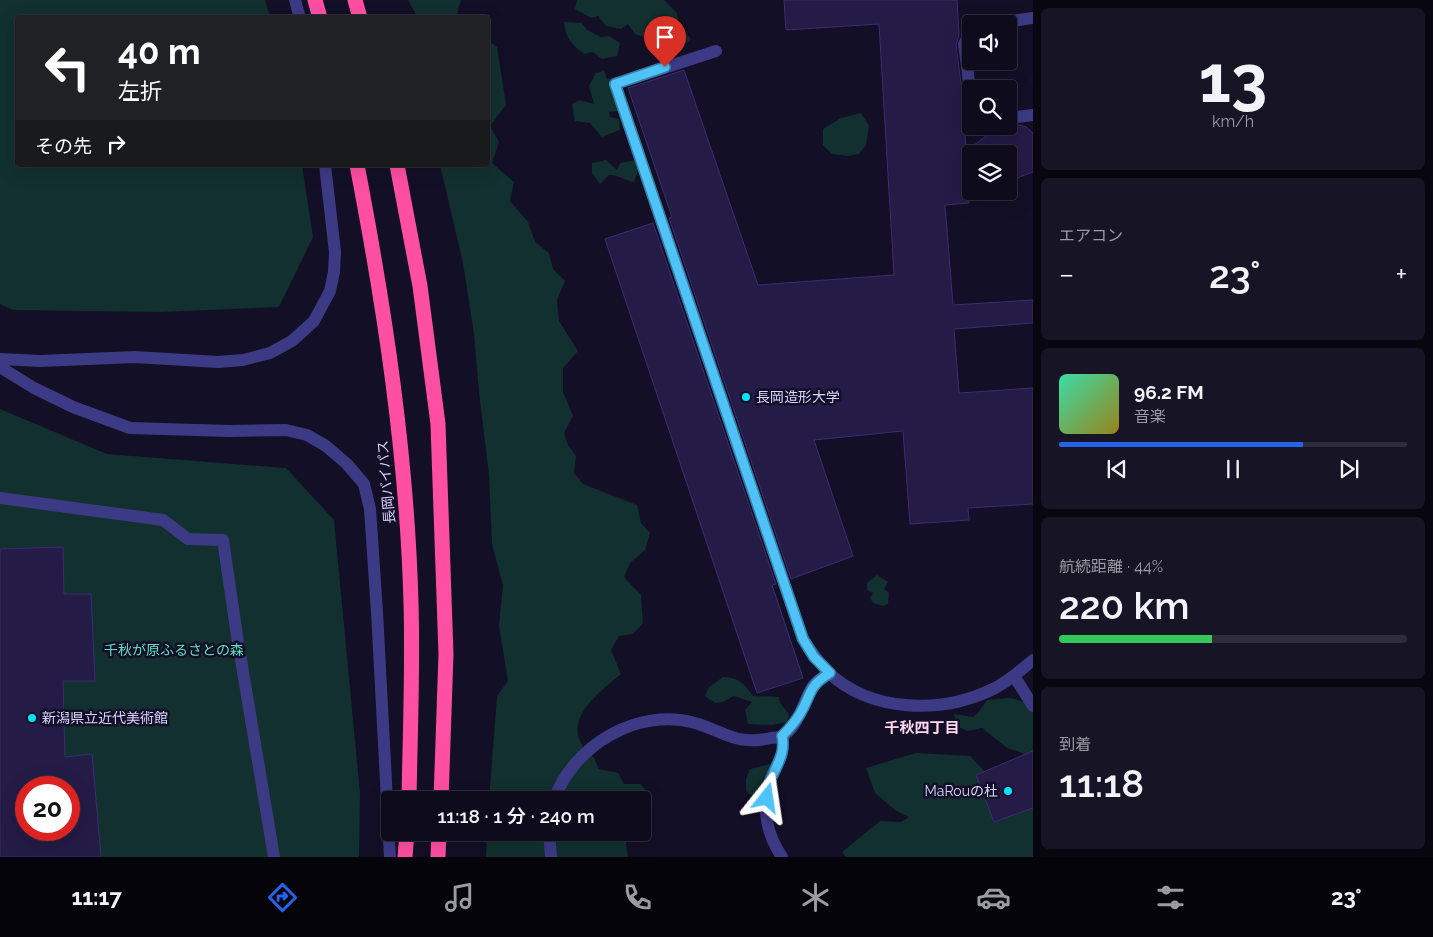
<!DOCTYPE html>
<html lang="ja">
<head>
<meta charset="utf-8">
<style>
  :root { --surface:#0e0b1c; --page:#171425; --text:#f1f3f6; --muted:#9b9ba3; --line:#2e2b3b; --accent:#2563eb }
  body { margin:0; font-family:Raleway,"Noto Sans JP",sans-serif; background:var(--page); color:var(--text); height:100vh; display:flex; flex-direction:column; font-size:19px; white-space:nowrap }
  * { box-sizing:border-box; margin:0 }
  p { font-size:16px; color:var(--muted) }
  .icon { flex:none; width:28px; height:28px; fill:none; stroke:currentColor; stroke-width:2; stroke-linecap:round; stroke-linejoin:round }
  .map { position:relative; flex:1; overflow:hidden }
  .drawer { display:flex; flex-direction:column; gap:8px; padding:8px; background:#08060f; width:400px }
  .drawer>* { flex:none }
  .hud { position:absolute; left:15px; top:15px; width:475px; height:152px; border-radius:5px; box-shadow:0 5px 20px #0002,0 0 0 1px var(--line); background:#202124; color:#fff; overflow:hidden }
  .fabs { position:absolute; left:962px; top:15px; display:grid; gap:10px }
  .fabs a { display:grid; place-items:center; width:55px; height:55px; border-radius:5px; background:var(--surface); box-shadow:0 5px 20px #0002,0 0 0 1px var(--line); font-size:25px }
  .speed { position:absolute; left:15px; top:776px; display:flex; gap:10px; font-size:25px; font-weight:700; text-align:center }
  .speed>* { display:grid; place-content:center; width:65px; height:65px; border-radius:50%; background:var(--surface); box-shadow:0 5px 20px #0002,0 0 0 1px var(--line); line-height:1 }
  .speed .limit { border:8px solid #d22; background:#fff; color:#111 }
  .pin { position:absolute; display:grid; place-items:center; width:42px; height:42px; color:#fff; margin:-51px -21px; border-radius:50% 50% 50% 0; rotate:-45deg; box-shadow:0 0 5px #0007 }
  .pin .icon { rotate:45deg }
  .me { position:absolute; width:55px; margin:-28px; rotate:15deg; stroke-linejoin:round; filter:drop-shadow(0 0 4px #0008) }
  .turn { display:flex; align-items:center; gap:18px; height:105px; padding:0 20px; font-size:22px }
  .turn .icon { width:65px; height:65px; stroke-width:2.5 }
  .turn b { display:block; font-size:35px; line-height:42px }
  .then { display:flex; align-items:center; height:48px; padding:0 20px; background:#0003; gap:10px; font-size:19px }
  .big { font-size:38px; font-weight:600; line-height:1.1 }
  .drawer .tile { flex:1; display:flex; flex-direction:column; justify-content:center; gap:8px; min-width:0; padding:0 18px; border-radius:8px; background:var(--page) }
  .drawer .dial { align-items:center; gap:0 }
  .dial b { font-size:65px; line-height:1 }
  .song { display:flex; align-items:center; gap:15px }
  .cover { width:60px; height:60px; border-radius:8px; background:linear-gradient(135deg,hsl(160 70% 55%),hsl(50 70% 35%)) }
  .played { height:5px; border-radius:2px; background:linear-gradient(90deg,var(--accent) 70%,var(--line) 70%) }
  .keys { display:flex; justify-content:space-around; direction:ltr }
  .heat { display:flex; justify-content:space-between; align-items:center; font-size:28px; direction:ltr }
  .charge { height:8px; border-radius:4px; background:linear-gradient(90deg,#34c759 44%,var(--line) 0) }
  .trip { position:absolute; left:381px; top:791px; width:270px; height:50px; border-radius:5px; background:var(--surface); box-shadow:0 5px 20px #0002,0 0 0 1px var(--line); font-weight:600; line-height:50px; text-align:center }
  .dock { display:flex; height:80px; justify-content:space-around; align-items:center; background:#06040b; color:var(--muted) }
  .dock .icon { width:35px; height:35px }
  .dock .active { color:var(--accent) }
  .dock b { font-size:22px; color:var(--text) }
  main { display:flex; flex:1; min-height:0 }
  .map>svg:first-child { display:block }
  .green { fill:#12302f; fill-rule:evenodd }
  .building { fill:#241b47; stroke:#3b2d73; fill-rule:evenodd }
  .lines { fill:none; stroke-linecap:round; stroke-linejoin:round }
  .minor { stroke:#3d3a85; stroke-width:12 }
  .highway { stroke:#ff4fa3; stroke-width:15 }
  .route-casing { stroke:#337fa1; stroke-width:12 }
  .route { stroke:#4fc3f7; stroke-width:9 }
  .poi-dot { fill:#00e5ff; stroke:#130f26; stroke-width:2 }
  .labels { text-anchor:middle; dominant-baseline:central; stroke-width:5; stroke-linejoin:round; paint-order:stroke }
  .poi-label { font-size:14px; fill:#d9d4ff; stroke:#130f26; text-anchor:start }
  .street-label { font-size:14px; fill:#d9d4ff; stroke:#130f26 }
  .park-label { font-size:14px; fill:#5fe0c0; stroke:#130f26 }
  .neighbourhood-label { font-size:15px; font-weight:bold; fill:#ffd6f0; stroke:#130f26 }
</style>
</head>
<body>
<main>
<div class="map">
<svg width="1033" height="857" viewBox="0 0 1033 857">
  <rect width="100%" height="100%" fill="#130f26"/>
  <path class="green" d="M0,0H265L270,17L18,18V165H302L313,237L279,307L161,312L13,310L0,304Z
    M408,0H461L456,17L418,18Z
    M577,0H664L677,13L679,24L691,39L679,50L668,47L664,39L652,40L635,34L628,24L621,29L606,26L598,16L591,18L575,9Z
    M564,22L582,23L587,30L601,37L609,36L620,43L617,56L602,59L593,52L584,54C571,43 566,39 564,22Z
    M488,41L497,47L506,105L490,126L499,142L492,163L514,182L510,201L528,222L535,242L549,253L553,269L565,281L557,300L559,321L578,351L563,368V392L573,416L564,433L568,445L576,456L574,473L583,484L637,505L641,523L650,533L645,550L630,563L624,577L641,595L643,623L633,634L619,636L611,650L621,674C603,689 566,716 581,743C584,749 590,753 594,758C596,761 597,766 599,769L618,773L624,784H640L649,794L651,815L643,820L642,800H489L497,696L508,681L499,626L503,585L492,544L489,475L479,392L474,334L463,263L440,165H488Z
    M604,71L607,79L616,77L623,101L619,111L609,112L610,117L619,119L620,130L602,137L590,123L575,121L572,104L579,100L594,104L589,86L596,73Z
    M861,113L869,126L866,145L859,154L848,156L832,154L823,145V129L841,118Z
    M606,160L617,170L620,163L635,160L638,171L634,182C624,180 619,175 609,175L600,184L592,173V163Z
    M0,409L107,454L286,468L334,520L360,793L359,857H0ZM26,788H69V830H26Z
    M877,575L888,582L884,589L889,593L888,604L883,606L873,603L870,598L873,593L867,590V583Z
    M723,677C738,677 745,684 753,696L779,697L780,703L789,714L787,722L772,725L748,724L745,710L752,702L734,696L723,702L715,703L705,696L709,687Z
    M1008,698C1019,699 1023,703 1033,705V759H1029L1022,753L1007,748L982,728L967,731L957,726L954,714L973,717L978,713L987,700Z
    M916,753L970,756L989,776L1033,787V857H846L842,852L880,821L901,822L909,817L895,810L875,793L866,768Z
    M770,764L775,777L774,788L763,800H757L746,791V779L750,769Z
    M487,833H628L625,836L628,857H486Z"/>
  <path class="building" d="M784,0H957L959,35L956,45L963,98L966,151L1000,126L1020,125L1026,127L1033,133V172L1009,181V154H966L969,203L945,205L953,305L1033,300V323L954,329L959,393L1033,388V504L968,508L969,520L910,524L903,431L814,440L853,556L791,579L669,218L672,217L628,88L684,70L758,285L894,275L879,24L786,30Z
    M653,223L776,584L772,585L803,678L757,693L605,239Z
    M63,547L64,594H91L95,681H63L65,757L92,754L101,857H0V549ZM26,788H69V830H26Z
    M1033,751V808L994,822L976,775Z"/>
  <g class="lines">
    <path class="minor" d="M295,0L300,18
      M990,24L1033,18
      M971,31L964,44L971,97
      M716,51L615,84L803,639C811,651 818,662 828,672C871,713 942,714 993,689C1008,682 1021,670 1033,660
      M1009,118L1033,115
      M0,359L40,361L135,357L218,362L243,360L270,353L292,341L314,321L330,291L334,272L335,252L325,165
      M0,367L34,388L73,407L130,428L229,431L286,430L307,435L326,446L347,464L364,484L370,509L377,612L390,857
      M0,498L163,520L188,539L223,540L237,636L274,857
      M1014,676L1033,706
      M554,800C573,746 637,707 695,723C726,732 736,746 771,738C775,738 780,737 783,736C798,726 802,706 810,691C814,682 822,678 830,673
      M549,832L551,857
      M782,857C767,835 762,809 769,783C775,765 786,757 782,736"/>
    <path class="highway" d="M315,0L320,18
      M355,0L360,18
      M357,165C385,310 407,456 411,603C413,669 410,735 409,800
      M397,165L420,286L438,424L446,654L441,800
      M405,857L407,832
      M438,857L439,832"/>
  </g>
  <g class="lines">
    <defs>
      <path id="route" d="M665,67L615,84L803,639L814,657L830,673C807,687 812,694 800,714C795,722 789,729 782,736C786,754 776,765 770,782C768,787 768,793 767,798"/>
    </defs>
    <use href="#route" class="route-casing"/>
    <use href="#route" class="route"/>
  </g>
  <g class="poi-dot">
    <circle cx="746" cy="397" r="5"/>
    <circle cx="32" cy="718" r="5"/>
    <circle cx="1008" cy="791" r="5"/>
  </g>
  <g class="labels">
    <g class="poi-label">
      <text x="756" y="397">長岡造形大学</text>
      <text x="42" y="718">新潟県立近代美術館</text>
      <text x="998" y="791" text-anchor="end">MaRouの杜</text>
    </g>
    <g class="street-label">
      <text transform="translate(386 482) rotate(-95)">長岡バイパス</text>
    </g>
    <g class="park-label">
      <text x="174" y="650">千秋が原ふるさとの森</text>
    </g>
    <g class="neighbourhood-label">
      <text x="922" y="728">千秋四丁目</text>
    </g>
  </g>
</svg>
<div class="fabs">
<a><svg class="icon" aria-label="sound" viewBox="0 0 24 24"><path d="M4 9h4l5-4v14l-5-4H4zM17 9q2 3 0 6"/></svg></a>
<a><svg class="icon" aria-label="search" viewBox="0 0 24 24"><circle cx="10" cy="10" r="6"/><path d="M15 15l6 6"/></svg></a>
<a><svg class="icon" aria-label="layers" viewBox="0 0 24 24"><path d="M12 4l9 5-9 5-9-5zM3 14l9 5 9-5"/></svg></a>
</div>
<div class="speed"><div class="limit">20</div></div>
<div class="pin" style="left:665px;top:67px;background:#d93025"><svg class="icon" aria-label="arrive" viewBox="0 0 24 24"><path d="M6 21V4h12l-3 4 3 4H6"/></svg></div>
<svg class="me" style="left:767px;top:798px" viewBox="-20 -20 40 40"><path d="M0-17L14 15 0 8-14 15z" fill="#4fc3f7" stroke="#fff" stroke-width="4"/></svg>
<div class="trip">11:18 · 1 分 · 240 m</div>
<div class="hud">
<div class="turn"><svg class="icon" aria-label="left" viewBox="0 0 24 24"><path d="M17 20v-9H6M10 6l-5 5 5 5"/></svg><div><b>40 m</b>左折</div></div>
<div class="then">その先<svg class="icon" aria-label="right" viewBox="0 0 24 24"><path d="M7 20v-9h11M14 6l5 5-5 5"/></svg></div>
</div>
</div>
<section class="drawer">
<div class="tile dial"><b>13</b><p>km/h</p></div>
<div class="tile"><p>エアコン</p>
<div class="heat"><a>−</a><b class="big">23°</b><a>+</a></div>
</div>
<div class="tile">
<div class="song"><i class="cover"></i><div><b>96.2 FM</b><p>音楽</p></div></div>
<div class="played"></div>
<div class="keys"><svg class="icon" aria-label="previous" viewBox="0 0 24 24"><path d="M18 5L8 12l10 7zM5 5v14"/></svg><svg class="icon" aria-label="pause" viewBox="0 0 24 24"><path d="M8 5v14M16 5v14"/></svg><svg class="icon" aria-label="next" viewBox="0 0 24 24"><path d="M6 5l10 7-10 7zM19 5v14"/></svg></div>
</div>
<div class="tile"><p>航続距離 · 44%</p><b class="big">220 km</b><div class="charge"></div></div>
<div class="tile"><p>到着</p><b class="big">11:18</b></div>
</section>
</main>
<nav class="dock">
<b>11:17</b>
<svg class="icon active" aria-label="directions" viewBox="0 0 24 24"><path d="M12 3l9 9-9 9-9-9zM9 14v-3h6M13 9l2 2-2 2"/></svg>
<svg class="icon" aria-label="music" viewBox="0 0 24 24"><path d="M9 18V5l10-2v13"/><circle cx="6" cy="18" r="3"/><circle cx="16" cy="16" r="3"/></svg>
<svg class="icon" aria-label="phone" viewBox="0 0 24 24"><path d="M5 4h4l2 5-3 2q2 4 5 5l2-3 5 2v4C11 20 4 13 5 4z"/></svg>
<svg class="icon" aria-label="climate" viewBox="0 0 24 24"><path d="M12 3v18M4 7l16 10M4 17L20 7"/></svg>
<svg class="icon" aria-label="car" viewBox="0 0 24 24"><path d="M5 17H2v-5l4-1 3-4h7l3 4 3 1v5h-3M9 17h6M6 11h13"/><circle cx="7" cy="17" r="2"/><circle cx="17" cy="17" r="2"/></svg>
<svg class="icon" aria-label="filters" viewBox="0 0 24 24"><path d="M4 7h16M4 17h16"/><circle cx="9" cy="7" r="2"/><circle cx="15" cy="17" r="2"/></svg>
<b>23°</b>
</nav>
</body>
</html>
